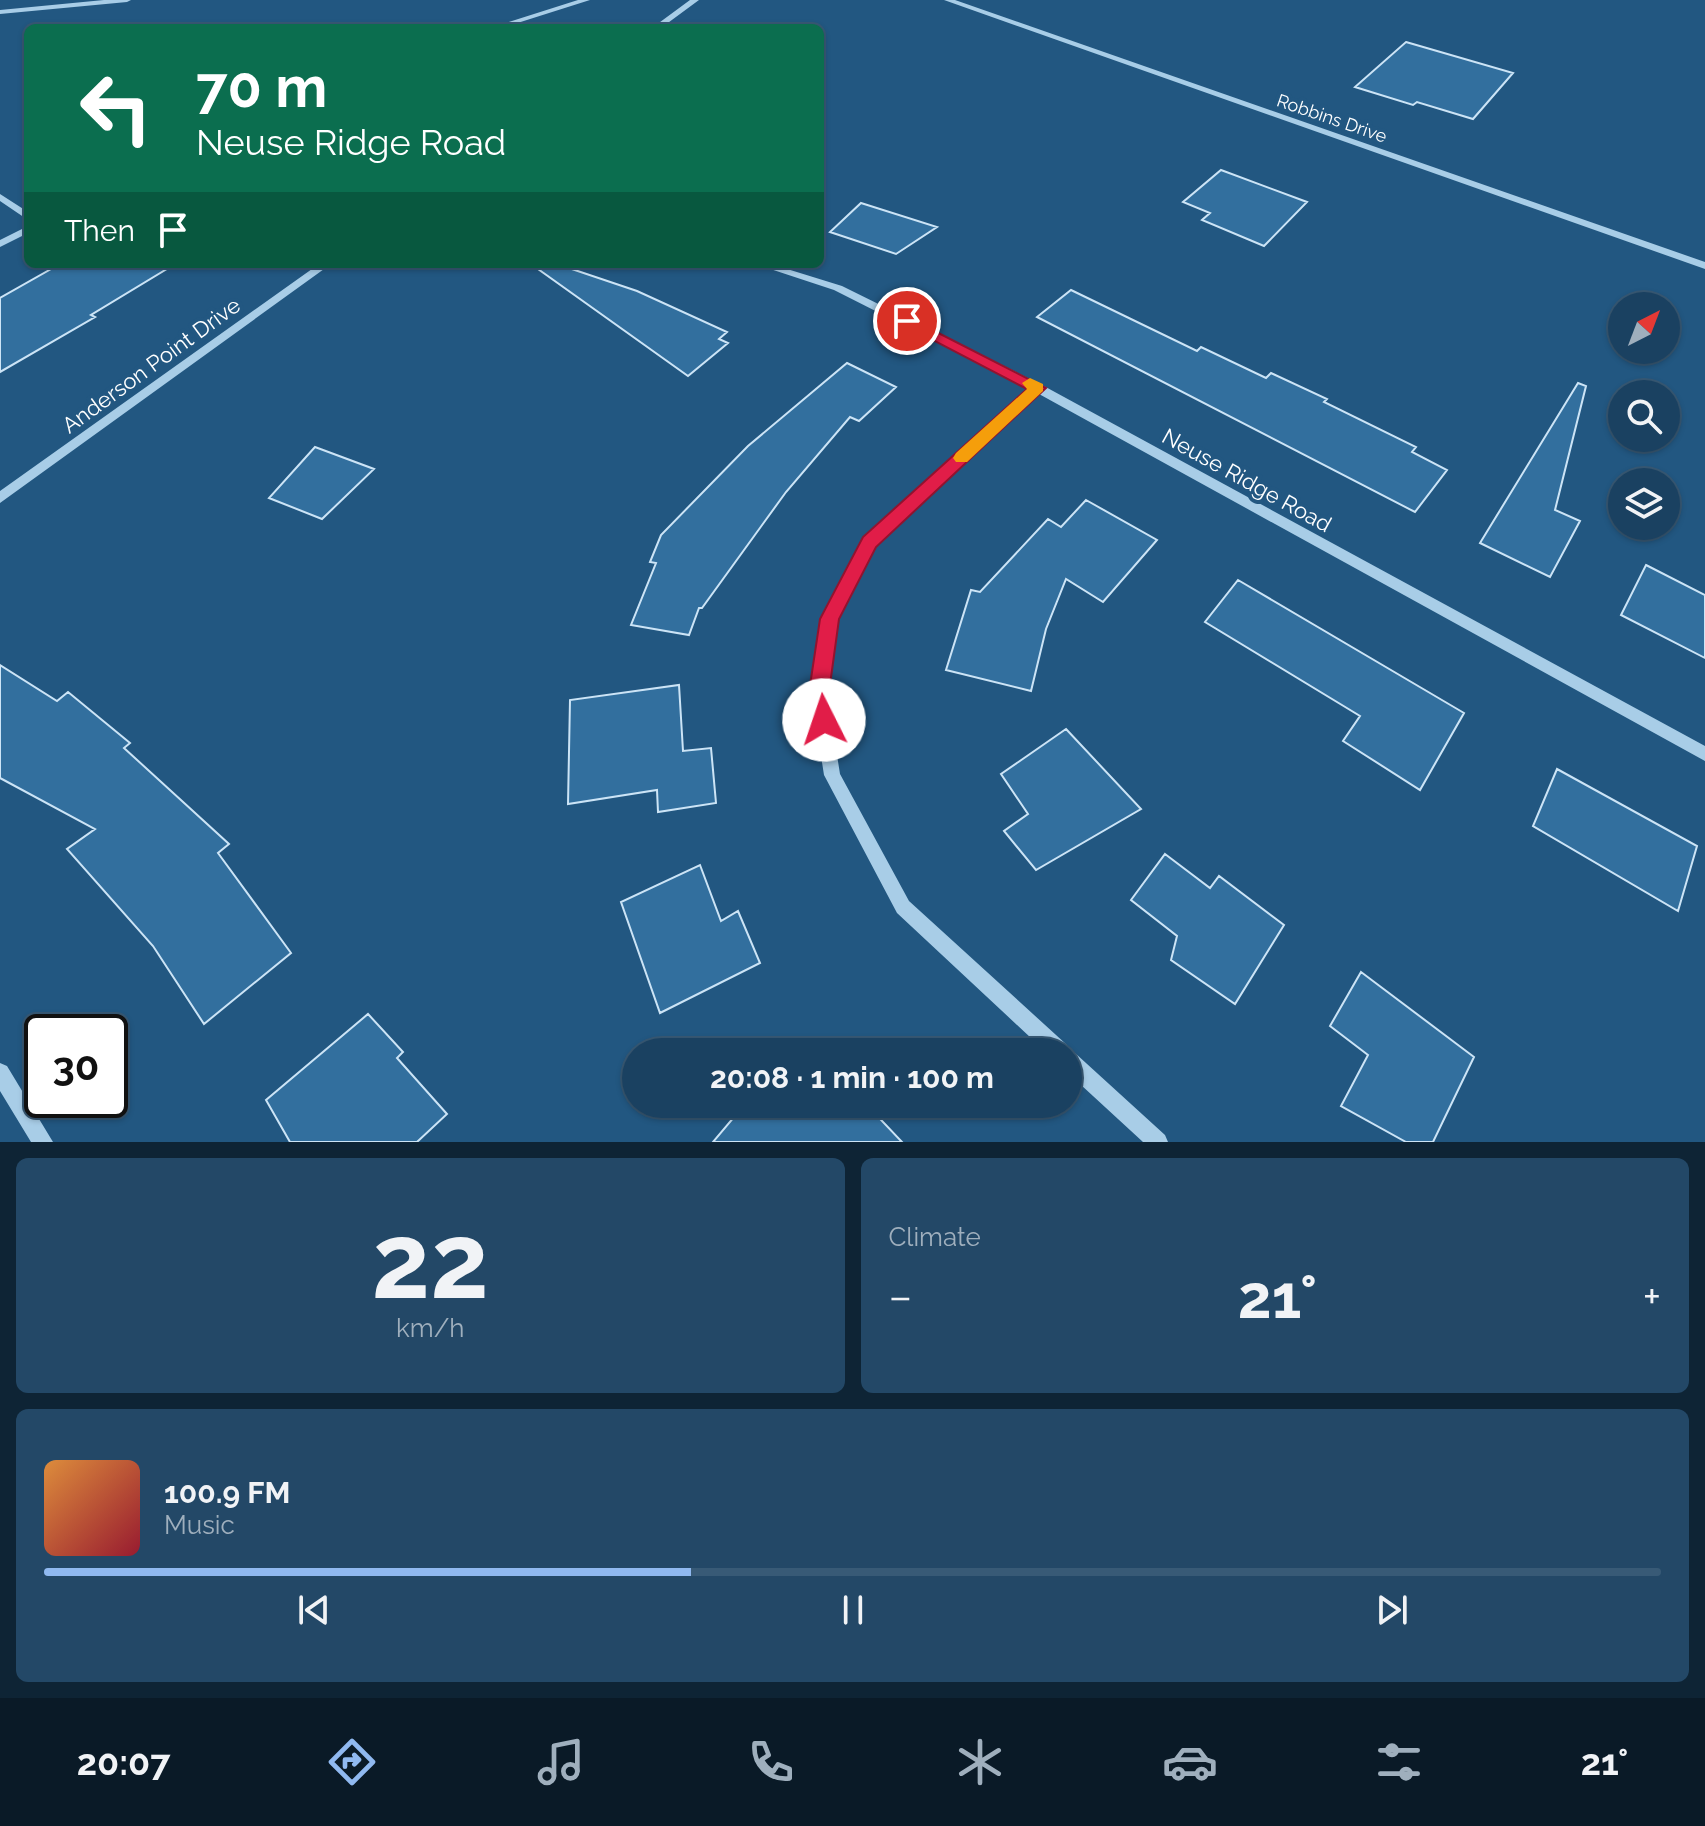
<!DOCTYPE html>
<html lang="en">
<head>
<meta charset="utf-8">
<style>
  :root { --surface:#1a4161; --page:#234867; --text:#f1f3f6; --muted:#9fafbd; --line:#385a76; --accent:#90b9f0 }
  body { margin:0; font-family:Raleway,sans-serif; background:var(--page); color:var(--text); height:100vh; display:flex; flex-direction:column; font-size:30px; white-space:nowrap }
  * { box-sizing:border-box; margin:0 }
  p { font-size:26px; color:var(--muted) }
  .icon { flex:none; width:44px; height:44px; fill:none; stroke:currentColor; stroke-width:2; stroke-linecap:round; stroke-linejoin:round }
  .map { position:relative; height:1142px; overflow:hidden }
  .sheet { display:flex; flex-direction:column; gap:16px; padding:16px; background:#0e2435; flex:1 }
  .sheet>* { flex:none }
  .guide { position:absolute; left:24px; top:24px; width:800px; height:244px; border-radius:12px; box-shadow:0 2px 6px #0004,0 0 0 2px var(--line); background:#0b6e4f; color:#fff; overflow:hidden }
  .needle { width:52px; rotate:42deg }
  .controls { position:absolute; left:1608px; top:292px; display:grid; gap:16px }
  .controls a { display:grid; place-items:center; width:72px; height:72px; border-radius:50%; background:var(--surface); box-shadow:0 2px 6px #0004,0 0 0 2px var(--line); font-size:40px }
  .speed { position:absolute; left:24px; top:1014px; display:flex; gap:16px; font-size:40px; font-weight:700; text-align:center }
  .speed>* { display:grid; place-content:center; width:104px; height:104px; border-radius:50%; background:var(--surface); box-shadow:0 2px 6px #0004,0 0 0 2px var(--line); line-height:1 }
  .speed .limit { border:4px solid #111; border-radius:12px; background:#fff; color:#111 }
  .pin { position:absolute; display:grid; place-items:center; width:68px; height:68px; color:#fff; margin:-34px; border:4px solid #fff; border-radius:50%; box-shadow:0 2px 8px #0007 }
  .me { position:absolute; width:88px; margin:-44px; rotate:356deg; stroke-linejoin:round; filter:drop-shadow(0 0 6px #0008) }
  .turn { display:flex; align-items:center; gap:28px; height:168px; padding:0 40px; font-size:36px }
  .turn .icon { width:104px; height:104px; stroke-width:2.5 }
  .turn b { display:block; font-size:56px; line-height:68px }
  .then { display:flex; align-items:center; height:76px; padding:0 40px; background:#0003; gap:16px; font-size:30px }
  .big { font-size:60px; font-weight:700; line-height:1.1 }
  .sheet .card { flex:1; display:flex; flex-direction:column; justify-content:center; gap:12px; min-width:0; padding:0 28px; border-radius:12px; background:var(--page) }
  .sheet .dial { align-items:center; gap:0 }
  .dial b { font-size:104px; line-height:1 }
  .song { display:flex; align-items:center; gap:24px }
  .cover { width:96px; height:96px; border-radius:12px; background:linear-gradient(135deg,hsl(30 70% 55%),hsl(350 70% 35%)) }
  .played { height:8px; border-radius:4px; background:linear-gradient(90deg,var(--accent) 40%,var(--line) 40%) }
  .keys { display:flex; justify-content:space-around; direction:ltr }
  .heat { display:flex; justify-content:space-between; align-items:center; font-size:44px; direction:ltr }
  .sheet .tiles { flex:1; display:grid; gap:16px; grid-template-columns:1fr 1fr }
  .card:last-child { grid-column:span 2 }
  .trip { position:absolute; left:622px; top:1038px; width:460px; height:80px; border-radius:40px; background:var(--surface); box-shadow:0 2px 6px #0004,0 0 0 2px var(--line); font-weight:700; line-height:80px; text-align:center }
  .dock { display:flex; height:128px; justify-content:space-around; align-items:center; background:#0a1a27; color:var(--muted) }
  .dock .icon { width:56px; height:56px }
  .dock .on { color:var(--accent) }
  .dock b { font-size:36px; color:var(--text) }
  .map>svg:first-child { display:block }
  .building { fill:#326f9e; stroke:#cce4f6; stroke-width:2 }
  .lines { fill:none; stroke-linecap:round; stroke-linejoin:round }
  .minor { fill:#a8cde7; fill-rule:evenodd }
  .route { fill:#e11d48; stroke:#92132f; stroke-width:2 }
  .slow { fill:#f59e0b }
  .labels { text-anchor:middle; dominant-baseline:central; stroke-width:8; stroke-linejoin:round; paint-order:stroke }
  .far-street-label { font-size:18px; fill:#fff; stroke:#225781 }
  .street-label { font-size:22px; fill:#fff; stroke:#225781 }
</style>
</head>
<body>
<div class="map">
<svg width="1705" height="1142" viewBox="0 0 1705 1142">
  <rect width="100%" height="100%" fill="#225781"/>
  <path class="building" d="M1406,42L1513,73L1473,119L1417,102L1413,105L1355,87Z
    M1221,170L1307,202L1264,246L1202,220L1210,213L1183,202Z
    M861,203L937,227L896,254L830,232Z
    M60,264H175L91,315L95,317L0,372V298Z
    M531,264H557L637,291L727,332L719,339L728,343L688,376Z
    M1071,290L1197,351L1201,347L1266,378L1271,373L1327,399L1324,402L1416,447L1412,452L1447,470L1415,512L1037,317Z
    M847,363L896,387L859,421L850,417L786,492L702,608H699L689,635L631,625L656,563L650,562L661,535L748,446Z
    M1578,383L1586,386L1555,510L1580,521L1550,577L1480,543Z
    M315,447L374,469L322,519L269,498Z
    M1086,500L1157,540L1103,602L1066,579L1046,629L1031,691L946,670L971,590L980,592L1048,519L1061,527Z
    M1646,565L1705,595V658L1621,615Z
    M1238,580L1464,713L1420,790L1343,741L1360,716L1205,622Z
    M0,665L57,701L68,692L130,743L124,748L229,844L218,853L291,953L204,1024L153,946L67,849L95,829L0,778Z
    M679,685L683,751L711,748L716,803L658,812L657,790L568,804L570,700Z
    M1066,729L1141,809L1036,870L1004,831L1028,814L1001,774Z
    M1557,769L1697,846L1678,911L1533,826Z
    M1165,854L1210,888L1219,876L1284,925L1235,1004L1171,960L1177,936L1131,900Z
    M700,865L721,921L738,911L760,963L660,1013L621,902Z
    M1361,972L1474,1057L1433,1142H1406L1341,1106L1368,1055L1330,1026Z
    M368,1014L403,1052L397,1058L447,1114L417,1142H290L266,1100Z
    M745,1104H866L902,1142H713Z"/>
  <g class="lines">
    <path class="minor" d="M104,0H131L127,2L0,14V10Z
      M578,0H590L502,28H490Z
      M690,0H699L661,28H652Z
      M944,0H955L1705,262V269Z
      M0,194L28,212V220L0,201Z
      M28,226V233L0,247V240Z
      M319,264H331L0,503V491Z
      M755,264H771L842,286L1042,385L1705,746V761L1039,394L874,546L836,619L827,692L840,774L909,901L1067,1045L1069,1051L1075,1053L1165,1135L1168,1142H1143L1068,1073V1052H1046L897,913L824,775L811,692L822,619L864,538L1030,389L834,290Z
      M0,1063L7,1066L53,1142H31L0,1091Z"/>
  </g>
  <path class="route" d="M907,317L1046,388L876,547L839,619L829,692L834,720L831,726L824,729L816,726L809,692L820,619L863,537L1027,389L902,324V318Z"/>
  <path class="slow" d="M1030,378L1043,384V391L967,462H956L953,458L956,453L1027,389L1022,383Z"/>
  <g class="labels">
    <g class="far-street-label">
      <text transform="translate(1332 118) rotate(19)">Robbins Drive</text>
    </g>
    <g class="street-label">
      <text transform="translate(151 365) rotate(-36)">Anderson Point Drive</text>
      <text transform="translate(1247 480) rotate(29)">Neuse Ridge Road</text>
    </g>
  </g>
</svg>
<div class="controls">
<a><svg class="needle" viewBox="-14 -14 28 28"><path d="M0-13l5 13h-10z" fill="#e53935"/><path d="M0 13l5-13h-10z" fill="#9fafbd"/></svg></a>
<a><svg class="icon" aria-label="search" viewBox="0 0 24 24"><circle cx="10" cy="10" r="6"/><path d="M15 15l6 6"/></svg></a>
<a><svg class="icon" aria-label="layers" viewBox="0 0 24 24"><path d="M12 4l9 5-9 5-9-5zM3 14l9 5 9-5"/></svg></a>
</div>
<div class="speed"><div class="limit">30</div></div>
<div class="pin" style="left:907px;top:321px;background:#d93025"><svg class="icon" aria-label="arrive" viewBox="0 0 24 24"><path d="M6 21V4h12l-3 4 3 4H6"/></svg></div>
<svg class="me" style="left:824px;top:720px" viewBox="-20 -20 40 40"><circle r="19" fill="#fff"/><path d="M0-13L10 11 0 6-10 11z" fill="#e11d48"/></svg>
<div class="trip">20:08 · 1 min · 100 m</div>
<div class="guide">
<div class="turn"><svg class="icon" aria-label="left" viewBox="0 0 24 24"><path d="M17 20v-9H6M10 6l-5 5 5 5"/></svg><div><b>70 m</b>Neuse Ridge Road</div></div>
<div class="then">Then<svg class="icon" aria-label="arrive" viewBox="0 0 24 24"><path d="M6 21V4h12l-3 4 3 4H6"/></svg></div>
</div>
</div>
<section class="sheet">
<div class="tiles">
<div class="card dial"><b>22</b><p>km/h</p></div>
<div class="card"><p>Climate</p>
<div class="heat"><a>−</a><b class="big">21°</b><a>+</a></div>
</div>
<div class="card">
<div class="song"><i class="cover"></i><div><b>100.9 FM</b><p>Music</p></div></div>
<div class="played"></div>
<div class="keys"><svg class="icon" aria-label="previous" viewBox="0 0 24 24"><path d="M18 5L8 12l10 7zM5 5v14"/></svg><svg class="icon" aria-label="pause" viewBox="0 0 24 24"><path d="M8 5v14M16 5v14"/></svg><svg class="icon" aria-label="next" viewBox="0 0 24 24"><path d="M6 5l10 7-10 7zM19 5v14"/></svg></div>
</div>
</div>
</section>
<nav class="dock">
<b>20:07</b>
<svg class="icon on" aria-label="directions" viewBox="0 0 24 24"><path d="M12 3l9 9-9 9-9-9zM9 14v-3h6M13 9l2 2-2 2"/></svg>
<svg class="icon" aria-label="music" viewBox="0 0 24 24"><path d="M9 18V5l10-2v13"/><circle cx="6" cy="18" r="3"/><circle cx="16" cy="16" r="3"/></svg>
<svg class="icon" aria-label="phone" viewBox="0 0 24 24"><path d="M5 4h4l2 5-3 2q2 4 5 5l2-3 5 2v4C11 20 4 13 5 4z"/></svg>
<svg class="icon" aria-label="climate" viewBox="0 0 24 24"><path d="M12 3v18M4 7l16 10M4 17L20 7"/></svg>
<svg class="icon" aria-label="car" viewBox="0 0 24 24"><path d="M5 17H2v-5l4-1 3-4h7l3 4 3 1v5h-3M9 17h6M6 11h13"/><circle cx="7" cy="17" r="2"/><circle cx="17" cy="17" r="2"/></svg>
<svg class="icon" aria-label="filters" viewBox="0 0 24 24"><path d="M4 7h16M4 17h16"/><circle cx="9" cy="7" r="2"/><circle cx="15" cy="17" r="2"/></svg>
<b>21°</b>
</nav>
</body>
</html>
